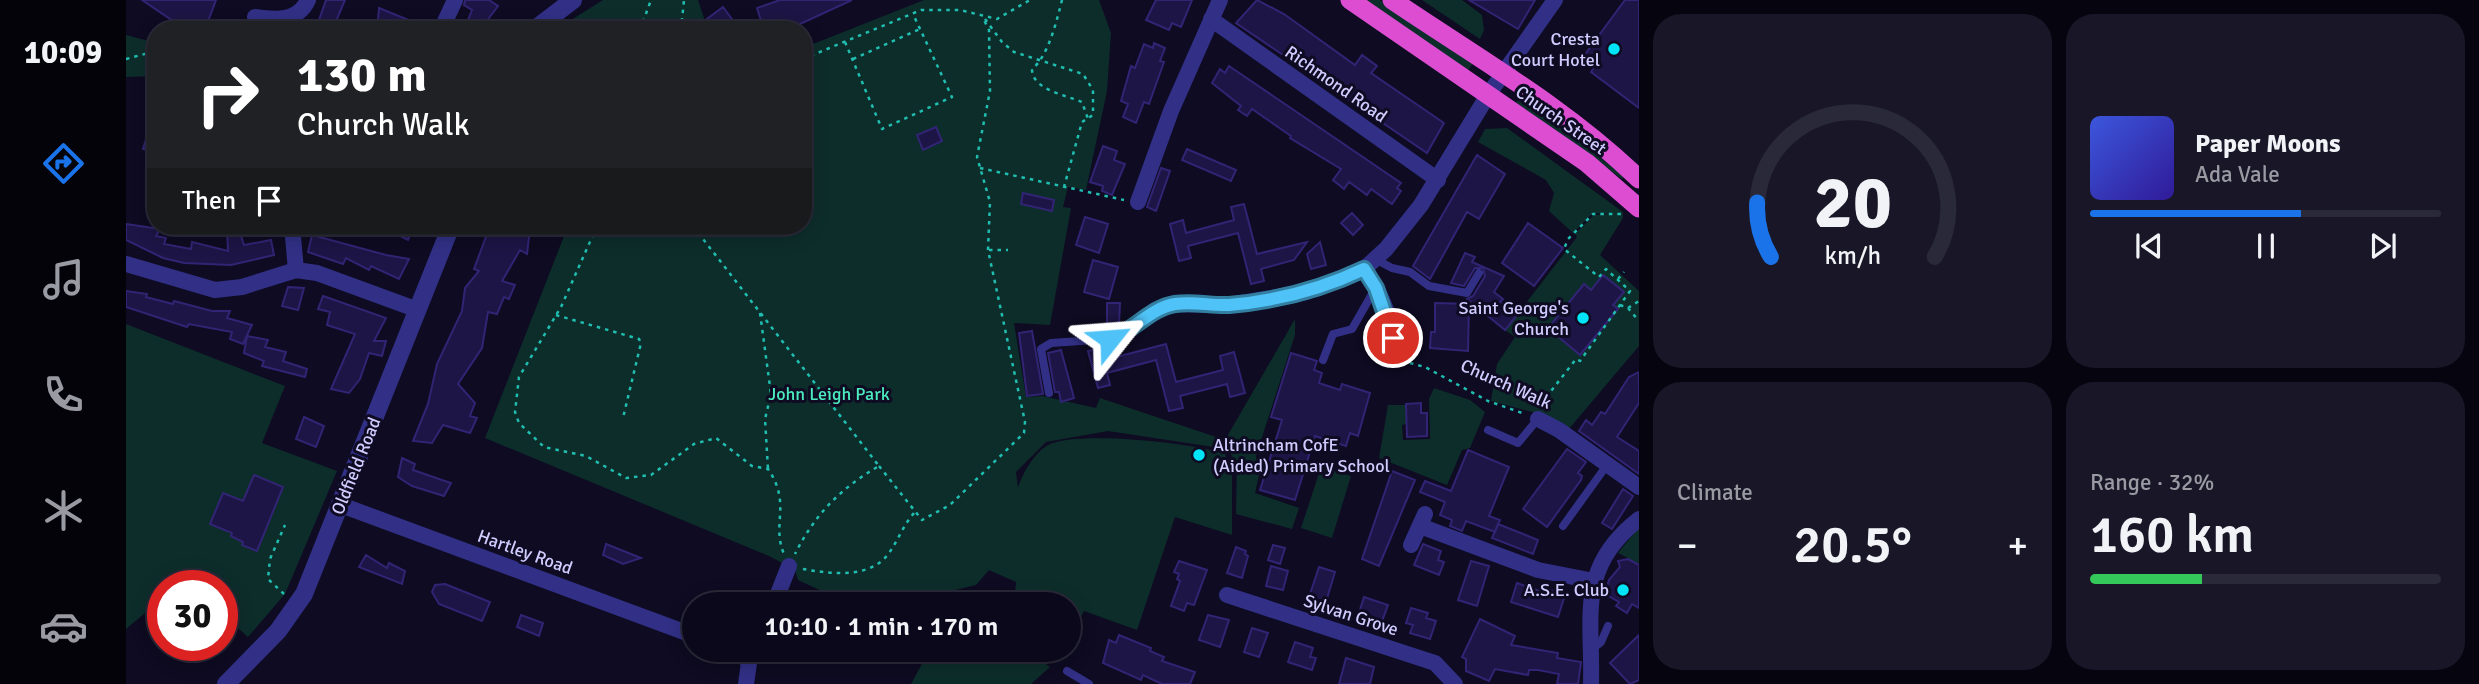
<!DOCTYPE html>
<html lang="en">
<head>
<meta charset="utf-8">
<style>
  :root { --surface:#0a081a; --page:#181627; --text:#f1f3f6; --muted:#999aa2; --line:#2a2939; --accent:#1a73e8 }
  body { margin:0; font-family:Signika,sans-serif; background:var(--page); color:var(--text); height:100vh; display:flex; flex-direction:column; font-size:26px; white-space:nowrap }
  * { box-sizing:border-box; margin:0 }
  p { font-size:23px; color:var(--muted) }
  .icon { flex:none; width:38px; height:38px; fill:none; stroke:currentColor; stroke-width:2; stroke-linecap:round; stroke-linejoin:round }
  .map { position:relative; flex:1; overflow:hidden }
  .details { display:flex; flex-direction:column; gap:14px; padding:14px; background:#06040e; width:840px }
  .details>* { flex:none }
  .guide { position:absolute; left:21px; top:21px; width:665px; height:214px; border-radius:28px; box-shadow:0 4px 18px #0003,0 0 0 2px var(--line); background:#202124; color:#fff; overflow:hidden }
  .speed { position:absolute; left:21px; top:570px; display:flex; gap:14px; font-size:35px; font-weight:700; text-align:center }
  .speed>* { display:grid; place-content:center; width:91px; height:91px; border-radius:50%; background:var(--surface); box-shadow:0 4px 18px #0003,0 0 0 2px var(--line); line-height:1 }
  .speed .limit { border:10px solid #d22; background:#fff; color:#111 }
  .pin { position:absolute; display:grid; place-items:center; width:60px; height:60px; color:#fff; margin:-30px; border:4px solid #fff; border-radius:50%; box-shadow:0 2px 7px #0007 }
  .me { position:absolute; width:77px; margin:-38px; rotate:62deg; stroke-linejoin:round; filter:drop-shadow(0 0 5px #0008) }
  .turn { display:flex; align-items:center; gap:24px; height:147px; padding:0 35px; font-size:32px }
  .turn .icon { width:91px; height:91px; stroke-width:2.5 }
  .turn b { display:block; font-size:49px; line-height:60px }
  .then { display:flex; align-items:center; height:66px; padding:0 35px; background:#0003; gap:14px; font-size:26px }
  .big { font-size:52px; font-weight:600; line-height:1.1 }
  .details .tile { flex:1; display:flex; flex-direction:column; justify-content:center; gap:10px; min-width:0; padding:0 24px; border-radius:28px; background:var(--page) }
  .details .dial { align-items:center; gap:0 }
  .dial svg { height:182px; overflow:visible; fill:none; stroke:var(--line); stroke-width:7; stroke-linecap:round; text-anchor:middle }
  .dial text { fill:var(--text); stroke:none }
  .song { display:flex; align-items:center; gap:21px }
  .cover { width:84px; height:84px; border-radius:10px; background:linear-gradient(135deg,hsl(230 70% 55%),hsl(250 70% 35%)) }
  .played { height:7px; border-radius:4px; background:linear-gradient(90deg,var(--accent) 60%,var(--line) 60%) }
  .keys { display:flex; justify-content:space-around; direction:ltr }
  .heat { display:flex; justify-content:space-between; align-items:center; font-size:38px; direction:ltr }
  .charge { height:10px; border-radius:5px; background:linear-gradient(90deg,#34c759 32%,var(--line) 0) }
  .details .tiles { flex:1; display:grid; gap:14px; grid-template-columns:repeat(2,1fr) }
  .trip { position:absolute; left:556px; top:592px; width:399px; height:70px; border-radius:35px; background:var(--surface); box-shadow:0 4px 18px #0003,0 0 0 2px var(--line); font-weight:600; line-height:70px; text-align:center }
  main { display:flex; flex:1; min-height:0 }
  .menu { display:flex; flex-direction:column; width:126px; justify-content:space-around; align-items:center; background:#04030a; color:var(--muted) }
  .menu .icon { width:49px; height:49px }
  .menu .on { color:var(--accent) }
  .menu b { font-size:32px; color:var(--text) }
  .map>svg:first-child { display:block }
  .green { fill:#0d2d2b }
  .building { fill:#1d1545; stroke:#322474; stroke-width:2 }
  .lines { fill:none; stroke-linecap:round; stroke-linejoin:round }
  .path { stroke:#20beb1; stroke-width:2.5; stroke-dasharray:3.5 5; stroke-linecap:butt }
  .service { stroke:#313086; stroke-width:8 }
  .minor { stroke:#313086; stroke-width:16 }
  .tertiary { stroke:#313086; stroke-width:18 }
  .trunk { stroke:#dc4dd2; stroke-width:19 }
  .route-casing { stroke:#337fa1; stroke-width:18 }
  .route { stroke:#4fc3f7; stroke-width:12 }
  .poi-dot { fill:#00e4f7; stroke:#0e0b22; stroke-width:2.5 }
  .labels { text-anchor:middle; dominant-baseline:central; stroke-width:6; stroke-linejoin:round; paint-order:stroke }
  .poi-label { font-size:18px; fill:#d0ccff; stroke:#0e0b22; text-anchor:end }
  .street-label { font-size:18px; fill:#d0ccff; stroke:#0e0b22 }
  .park-label { font-size:18px; fill:#4becbf; stroke:#0e0b22 }
</style>
</head>
<body>
<main>
<nav class="menu">
<b>10:09</b>
<svg class="icon on" aria-label="directions" viewBox="0 0 24 24"><path d="M12 3l9 9-9 9-9-9zM9 14v-3h6M13 9l2 2-2 2"/></svg>
<svg class="icon" aria-label="music" viewBox="0 0 24 24"><path d="M9 18V5l10-2v13"/><circle cx="6" cy="18" r="3"/><circle cx="16" cy="16" r="3"/></svg>
<svg class="icon" aria-label="phone" viewBox="0 0 24 24"><path d="M5 4h4l2 5-3 2q2 4 5 5l2-3 5 2v4C11 20 4 13 5 4z"/></svg>
<svg class="icon" aria-label="climate" viewBox="0 0 24 24"><path d="M12 3v18M4 7l16 10M4 17L20 7"/></svg>
<svg class="icon" aria-label="car" viewBox="0 0 24 24"><path d="M5 17H2v-5l4-1 3-4h7l3 4 3 1v5h-3M9 17h6M6 11h13"/><circle cx="7" cy="17" r="2"/><circle cx="17" cy="17" r="2"/></svg>
</nav>
<div class="map">
<svg width="1513" height="684" viewBox="0 0 1513 684">
  <rect width="100%" height="100%" fill="#0e0b22"/>
  <path class="green" d="M477,0H572L582,30H429Z
    M798,0H973L985,33L981,91L960,190L942,187L937,207L945,208L924,325L888,323L900,397L916,396L970,408L974,398L1099,440L1169,319V335L1130,456L1133,475L1129,493L1173,508L1166,529L1110,514L1111,463L1101,449L982,431L920,442L890,472L892,488C896,474 908,453 922,445C950,430 1069,443 1099,454L1106,469V535L1049,517L1011,630L958,611L943,640V604H888L890,582L863,570L850,585L801,597L797,604H724L672,580L669,570L643,556L359,438L442,226H677V48Z
    M1238,0H1254L1347,63L1342,71Z
    M1296,0H1336L1356,15L1358,30L1354,39Z
    M0,35L30,43V76L0,77Z
    M1394,97L1498,176L1496,179L1389,104Z
    M1381,128L1497,212V218L1474,255L1513,291V346L1442,430L1421,416L1365,401L1371,364L1389,337L1379,330L1451,237L1449,234L1468,215L1484,214L1467,213L1447,233L1423,211L1428,193L1420,180L1352,142L1359,129Z
    M0,324L159,386L136,443L211,471L159,594L122,637L96,614V586H66L59,580L51,586H37V598L0,629Z
    M1308,388L1344,400L1359,412L1344,448L1336,450L1321,485L1253,458L1262,405H1280L1281,424L1276,425L1277,440L1304,439L1303,399Z
    M1195,467L1225,476L1206,538L1175,528Z
    M1513,527V564L1492,553Z
    M804,649H898L924,667L905,684H785Z"/>
  <path class="building" d="M16,0H90L81,24L68,25L50,23Z
    M200,0H219L208,26L193,20Z
    M339,0H363L372,6L354,30H338L346,10L338,5Z
    M654,0H726L661,30H638L631,8Z
    M1030,0H1066L1055,27L1046,23L1043,30L1020,20Z
    M1131,0L1158,14L1229,65L1236,55L1251,66L1245,73L1318,123L1301,153L1110,23Z
    M1343,0H1409L1392,29Z
    M1499,0H1513V108L1465,72L1469,66L1457,57Z
    M597,7L614,30H583L577,22Z
    M253,8L305,29L304,30H251Z
    M1028,43L1039,48L1034,61L1038,62L1023,104L1018,102L1010,123L997,117L1002,104L995,101L1005,66L1009,68L1018,44L1027,48Z
    M1103,66L1275,183L1271,188L1275,191L1266,204L1245,189L1241,195L1223,182L1218,189L1207,180L1215,169L1164,138L1165,136L1126,109L1121,116L1112,110L1115,106L1086,83L1094,69L1099,73Z
    M27,117H30V151L17,149Z
    M810,127L816,141L797,150L791,135Z
    M977,146L991,151L988,160L999,164L986,195L976,191L977,186L964,182Z
    M1061,149L1110,170L1105,181L1056,160Z
    M1351,155L1379,174L1353,219L1341,212L1304,279L1287,266Z
    M1035,168L1044,171L1030,211L1021,207Z
    M897,193L928,200L926,211L895,204Z
    M1118,204L1131,254L1181,242L1168,260L1135,269L1138,281L1125,284L1112,233L1062,246L1065,258L1053,261L1044,224L1057,220L1060,233L1108,220L1105,207Z
    M1226,213L1237,225L1227,235L1215,223Z
    M959,217L982,224L973,253L950,245Z
    M1402,223L1437,248L1408,286L1376,263Z
    M0,224L34,229L30,236L40,238L38,244L65,249L66,242L102,251L101,229L112,226L118,245L145,240L148,255L105,265L58,263L37,258L0,240Z
    M277,226H288L282,240L270,234Z
    M364,226L404,229L401,254L394,250L376,281L389,285L383,299L378,297L371,314L362,312L356,348L332,384L349,403L344,416L351,418L344,433L317,425L306,443L287,441L302,404L311,364L336,311L339,288L353,271L348,269Z
    M186,235L260,255L283,259L273,279L245,266L243,270L220,258L217,264L182,252Z
    M1194,242L1200,265L1185,269L1181,254Z
    M1339,253L1349,257L1346,262L1378,276L1368,292L1377,299L1374,302L1391,315L1379,330L1341,299L1347,296L1359,276L1357,268H1349L1338,286L1325,283Z
    M967,260L992,267L983,299L958,292Z
    M1477,275L1498,292L1487,305L1492,309L1454,355L1422,328L1458,284L1465,290Z
    M162,287L178,288L172,310L156,306Z
    M0,291L21,294L20,297L47,304L48,301L86,311H104L101,318L126,325L117,344L104,339L106,332L63,324L61,327L0,307Z
    M197,296L260,318L248,341H260L256,356L243,353L234,379L223,393L205,389L229,334L201,325L204,312L192,309Z
    M981,303H994L993,325L981,329Z
    M1309,303L1343,304L1342,351L1304,348L1305,332H1309Z
    M906,331L917,394L901,396L893,333Z
    M121,336L142,340L139,347L160,352L157,361L181,369L179,377L136,366L138,361L118,353Z
    M1040,344L1050,382L1097,370L1094,356L1108,352L1119,393L1104,397L1101,384L1054,396L1057,408L1043,411L1030,360L981,373L984,385L972,388L962,351L976,348L979,360Z
    M935,350L948,398L935,402L933,392H929L922,353Z
    M1165,353L1191,361L1188,370L1196,373L1193,383L1214,390L1216,384L1244,393L1232,436L1224,433L1220,446L1189,436L1169,500L1134,490L1156,420L1145,417Z
    M1513,372V403L1491,437L1513,451V474L1453,431L1460,420L1466,425L1475,412L1479,414L1503,377Z
    M1295,403V413H1301V436L1281,437L1280,404Z
    M178,417L198,426L190,447L170,439Z
    M1441,449L1460,462L1452,473L1456,476L1455,480L1421,527L1397,509Z
    M1342,450L1383,467L1363,516L1374,520L1369,532L1340,521L1336,531L1324,526L1326,520L1314,515L1319,502L1294,492L1299,481L1325,491Z
    M276,458L289,464L287,470L325,483L318,496L286,486L272,477Z
    M1266,471L1289,480L1253,566L1236,559Z
    M128,475L157,487L131,551L116,545L117,542L105,536L106,533L84,524L97,493L117,501Z
    M1497,489L1507,496L1486,529L1476,523Z
    M1372,524L1412,540L1407,554L1366,538Z
    M480,544L515,558L497,564L477,555Z
    M1297,544L1315,551L1312,560L1318,562L1313,575L1288,565Z
    M1147,545L1159,548L1154,564L1142,560Z
    M1110,547L1120,551L1119,554L1122,556L1116,578L1101,573Z
    M240,555L261,568L263,563L279,571L276,584L233,567Z
    M1502,559L1513,565V608L1506,604L1501,613L1490,606L1493,602L1479,594L1483,580L1494,567L1492,561Z
    M1053,561L1081,570L1068,605L1061,603L1058,611L1045,606L1054,581L1051,579L1053,574L1048,572Z
    M1345,561L1363,566L1351,606L1332,600Z
    M1145,566L1162,571L1157,590L1140,586Z
    M1193,567L1209,572L1199,605L1182,600Z
    M1391,583L1422,594L1424,590L1439,595L1432,617L1385,602Z
    M319,584L364,602L356,621L313,604L306,592L309,585Z
    M1238,597L1262,605L1256,621L1232,616Z
    M1285,608L1302,613L1300,618L1310,621L1304,639L1284,633L1287,625L1280,623Z
    M395,615L417,623L413,636L391,627Z
    M1082,615L1103,620L1094,647L1073,640Z
    M1354,619L1389,636L1385,645L1432,653L1431,658L1455,662L1452,684H1431L1433,674L1412,670H1403L1402,675L1369,669L1363,681L1340,671V659L1336,657Z
    M1126,628L1142,633L1133,657L1118,652Z
    M993,635L1025,648L1024,651L1038,657L1036,661L1069,672L1064,684H1036L1017,675L1015,680L977,663L983,640L990,643Z
    M1513,635V680L1504,684L1484,663Z
    M1169,642L1187,648L1184,657L1190,658L1186,670L1162,662Z
    M1220,658L1248,667L1244,684H1213Z"/>
  <g class="lines">
    <path class="path" d="M936,0C931,20 922,57 906,69C906,90 940,95 956,102L962,119
      M859,19L876,42L888,52L957,74L967,90V115L956,122L938,187
      M514,30L525,0
      M555,30L558,0
      M719,42L756,129L826,97L787,14
      M0,59L30,51
      M677,59L795,10H834L871,19L904,0
      M727,59L794,29
      M854,168L998,200
      M471,226L435,307L393,377L389,412L393,423L418,447L460,456L500,478L525,475L568,444L590,438L626,466L642,469C666,504 645,524 658,554
      M567,226L753,466C715,488 689,514 669,554
      M863,250H882
      M1492,279L1498,272
      M1494,305L1502,308L1513,321
      M1502,308L1513,301
      M634,313L645,394L639,419L642,469
      M430,315L513,339L515,343L497,418
      M1284,363L1299,367L1362,401L1399,414
      M1415,404L1450,359L1454,361L1504,291L1480,269L1473,277L1438,249L1442,239L1467,214H1495
      M753,466L796,520L824,505L898,433L899,422L862,250L864,202L851,157L864,91L863,30L857,18
      M677,569C705,574 745,579 763,553C773,539 778,523 790,511
      M158,594L142,579L144,559L159,525"/>
    <path class="service" d="M1249,259L1266,268L1284,272L1303,286L1341,293L1353,273
      M1197,360L1207,334L1226,329L1250,287
      M923,393L915,349L925,343L984,339
      M1362,430L1392,443L1412,419
      M1437,526L1481,465
      M1466,649L1475,642L1482,626
      M941,671L963,684"/>
    <path class="minor" d="M129,17C149,20 172,22 182,0
      M1085,19L1312,180
      M315,30L329,0
      M1012,202L1045,111L1094,0
      M166,226L170,270
      M0,264L89,290L116,287L170,270L191,273L292,310
      M1238,269C1254,291 1273,332 1270,360
      M984,339L999,334L1029,310L1050,304L1103,305L1180,292L1238,269L1260,249L1295,205L1362,95L1429,0
      M1412,419L1433,430L1513,487
      M215,505L569,636
      M1294,526L1412,570L1468,581
      M1285,545L1299,514
      M1101,595L1309,663L1329,684
      M648,604L663,566
      M604,649L616,654L623,663L620,684
      M1465,684C1467,617 1450,568 1513,519"/>
    <path class="tertiary" d="M408,30L447,0
      M100,684L152,631L178,594L325,226"/>
    <path class="trunk" d="M1224,0L1461,163L1513,208
      M1266,0C1350,57 1440,108 1513,179"/>
  </g>
  <g class="lines">
    <defs>
      <path id="route" d="M984,339C1008,331 1024,308 1049,304C1067,301 1086,306 1103,305C1150,301 1196,289 1238,269L1250,288L1267,338"/>
    </defs>
    <use href="#route" class="route-casing"/>
    <use href="#route" class="route"/>
  </g>
  <g class="poi-dot">
    <circle cx="1488" cy="49" r="7"/>
    <circle cx="1457" cy="318" r="7"/>
    <circle cx="1073" cy="455" r="7"/>
    <circle cx="1497" cy="590" r="7"/>
  </g>
  <g class="labels">
    <g class="poi-label">
      <text x="1474" y="39">Cresta<tspan x="1474" dy="21">Court Hotel</tspan></text>
      <text x="1443" y="308">Saint George's<tspan x="1443" dy="21">Church</tspan></text>
      <text x="1087" y="445" text-anchor="start">Altrincham CofE<tspan x="1087" dy="21">(Aided) Primary School</tspan></text>
      <text x="1483" y="590">A.S.E. Club</text>
    </g>
    <g class="street-label">
      <text transform="translate(1210 84) rotate(35)">Richmond Road</text>
      <text transform="translate(1435 120) rotate(35)">Church Street</text>
      <text transform="translate(1380 384) rotate(24)">Church Walk</text>
      <text transform="translate(230 466) rotate(-68)">Oldfield Road</text>
      <text transform="translate(399 552) rotate(20)">Hartley Road</text>
      <text transform="translate(1225 615) rotate(18)">Sylvan Grove</text>
    </g>
    <g class="park-label">
      <text x="703" y="394">John Leigh Park</text>
    </g>
  </g>
</svg>
<div class="speed"><div class="limit">30</div></div>
<div class="pin" style="left:1267px;top:338px;background:#d93025"><svg class="icon" aria-label="arrive" viewBox="0 0 24 24"><path d="M6 21V4h12l-3 4 3 4H6"/></svg></div>
<svg class="me" style="left:984px;top:339px" viewBox="-20 -20 40 40"><path d="M0-17L14 15 0 8-14 15z" fill="#4fc3f7" stroke="#fff" stroke-width="4"/></svg>
<div class="trip">10:10 · 1 min · 170 m</div>
<div class="guide">
<div class="turn"><svg class="icon" aria-label="right" viewBox="0 0 24 24"><path d="M7 20v-9h11M14 6l5 5-5 5"/></svg><div><b>130 m</b>Church Walk</div></div>
<div class="then">Then<svg class="icon" aria-label="arrive" viewBox="0 0 24 24"><path d="M6 21V4h12l-3 4 3 4H6"/></svg></div>
</div>
</div>
<section class="details">
<div class="tiles">
<div class="tile dial"><svg viewBox="0 0 100 80">
<path d="M14 69A42 42 0 1 1 86 69"/>
<path d="M14 69A42 42 0 0 1 8 45" stroke="#1a73e8"/>
<text x="50" y="56" font-size="32" font-weight="700">20</text>
<text x="50" y="72" font-size="11">km/h</text>
</svg></div>
<div class="tile">
<div class="song"><i class="cover"></i><div><b>Paper Moons</b><p>Ada Vale</p></div></div>
<div class="played"></div>
<div class="keys"><svg class="icon" aria-label="previous" viewBox="0 0 24 24"><path d="M18 5L8 12l10 7zM5 5v14"/></svg><svg class="icon" aria-label="pause" viewBox="0 0 24 24"><path d="M8 5v14M16 5v14"/></svg><svg class="icon" aria-label="next" viewBox="0 0 24 24"><path d="M6 5l10 7-10 7zM19 5v14"/></svg></div>
</div>
<div class="tile"><p>Climate</p>
<div class="heat"><a>−</a><b class="big">20.5°</b><a>+</a></div>
</div>
<div class="tile"><p>Range · 32%</p><b class="big">160 km</b><div class="charge"></div></div>
</div>
</section>
</main>
</body>
</html>
